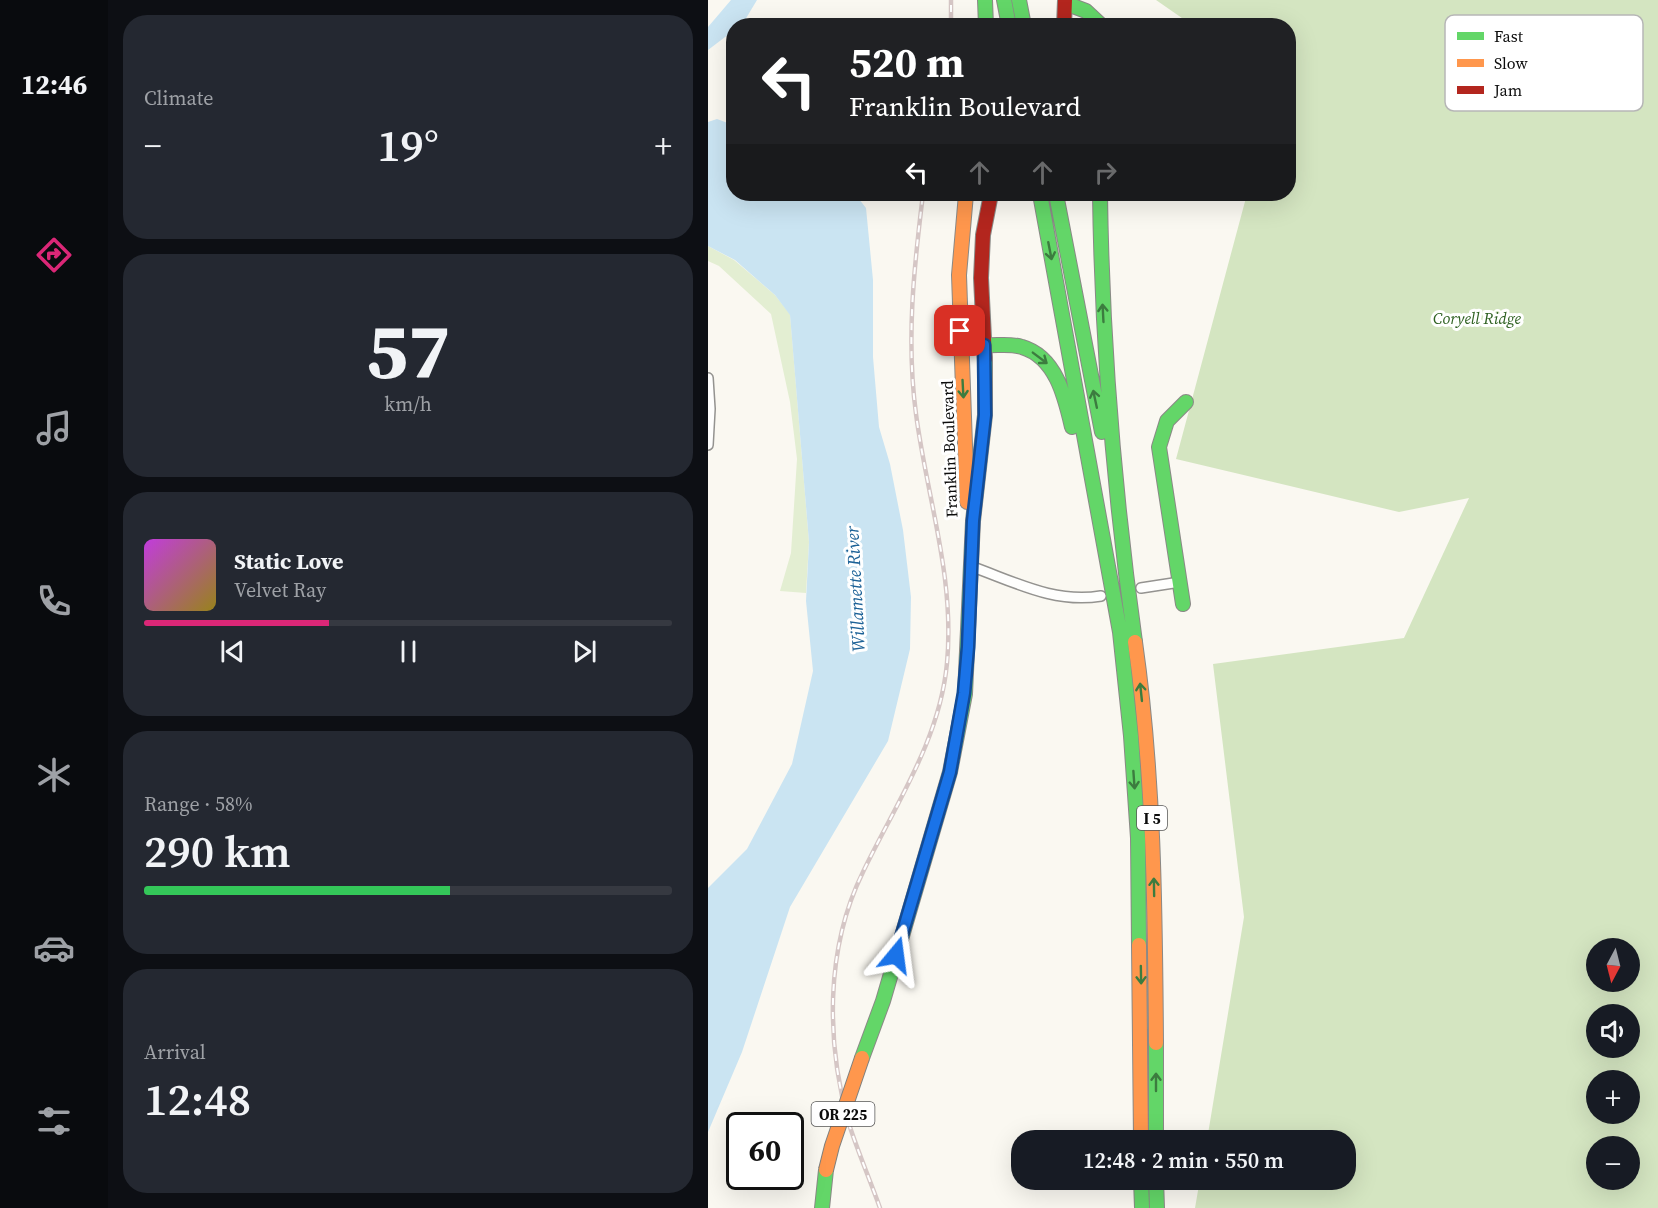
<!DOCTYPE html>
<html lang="en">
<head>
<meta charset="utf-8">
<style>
  :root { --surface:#171b24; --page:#242831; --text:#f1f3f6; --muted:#9ea1a6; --line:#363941; --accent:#db2777 }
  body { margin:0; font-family:"Source Serif 4",serif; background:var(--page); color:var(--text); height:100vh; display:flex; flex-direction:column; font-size:22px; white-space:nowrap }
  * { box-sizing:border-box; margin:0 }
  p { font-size:20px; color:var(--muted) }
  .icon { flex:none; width:33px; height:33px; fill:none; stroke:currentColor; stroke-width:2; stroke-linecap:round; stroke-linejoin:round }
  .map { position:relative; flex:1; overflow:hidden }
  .panel { display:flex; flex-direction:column; gap:15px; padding:15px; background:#0d0f14; width:600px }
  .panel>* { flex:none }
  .top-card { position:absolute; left:18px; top:18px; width:570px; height:183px; border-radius:24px; box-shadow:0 6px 24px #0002; background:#202124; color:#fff; overflow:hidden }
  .needle { width:39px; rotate:187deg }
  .tools { position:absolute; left:878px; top:938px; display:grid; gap:12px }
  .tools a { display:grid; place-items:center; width:54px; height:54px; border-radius:50%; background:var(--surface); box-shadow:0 6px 24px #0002; font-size:30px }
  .speed { position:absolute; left:18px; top:1112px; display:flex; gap:12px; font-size:30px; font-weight:700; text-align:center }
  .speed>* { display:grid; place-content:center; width:78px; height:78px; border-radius:50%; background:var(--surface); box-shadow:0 6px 24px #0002; line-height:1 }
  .speed .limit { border:3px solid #111; border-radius:9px; background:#fff; color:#111 }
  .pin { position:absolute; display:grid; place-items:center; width:51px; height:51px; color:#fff; margin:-26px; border-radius:12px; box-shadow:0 3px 9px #0006 }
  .me { position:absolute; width:66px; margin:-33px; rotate:16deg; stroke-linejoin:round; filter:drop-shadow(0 0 4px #0008) }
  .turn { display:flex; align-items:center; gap:21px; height:126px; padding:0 24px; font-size:27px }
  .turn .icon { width:78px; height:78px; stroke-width:2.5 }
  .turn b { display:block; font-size:42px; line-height:51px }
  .lanes { display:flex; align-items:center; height:57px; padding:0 24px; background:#0003; justify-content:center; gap:30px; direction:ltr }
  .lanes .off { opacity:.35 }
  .big { font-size:45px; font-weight:600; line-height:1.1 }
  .panel .widget { flex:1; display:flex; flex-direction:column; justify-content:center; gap:9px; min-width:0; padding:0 21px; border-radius:24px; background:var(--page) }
  .panel .dial { align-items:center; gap:0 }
  .dial b { font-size:78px; line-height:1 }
  .song { display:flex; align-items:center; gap:18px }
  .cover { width:72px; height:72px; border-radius:9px; background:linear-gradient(135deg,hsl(290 70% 55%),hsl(50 70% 35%)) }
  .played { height:6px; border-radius:3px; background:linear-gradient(90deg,var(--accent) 35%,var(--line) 35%) }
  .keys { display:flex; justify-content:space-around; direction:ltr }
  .heat { display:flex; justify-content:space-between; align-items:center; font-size:33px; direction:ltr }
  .charge { height:9px; border-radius:4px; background:linear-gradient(90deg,#34c759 58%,var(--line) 0) }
  .trip { position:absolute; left:303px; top:1130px; width:345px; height:60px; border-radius:24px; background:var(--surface); box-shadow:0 6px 24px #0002; font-weight:600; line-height:60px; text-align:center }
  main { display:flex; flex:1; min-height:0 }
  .menu { display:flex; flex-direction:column; width:108px; justify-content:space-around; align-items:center; background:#090b0e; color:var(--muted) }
  .menu .icon { width:42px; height:42px }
  .menu .active { color:var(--accent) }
  .menu b { font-size:27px; color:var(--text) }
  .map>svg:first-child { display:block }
  .green { fill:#e3eed2 }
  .forest { fill:#d4e5c1; fill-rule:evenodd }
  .water { fill:#cae4f2 }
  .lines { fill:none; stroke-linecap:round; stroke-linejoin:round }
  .street-casing { stroke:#949390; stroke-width:12 }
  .fast-casing { stroke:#8a8986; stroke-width:16 }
  .slow-casing { stroke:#8a8986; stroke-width:16 }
  .jam-casing { stroke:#8a8986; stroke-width:16 }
  .street { stroke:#fefefd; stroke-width:9 }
  .fast { stroke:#63d668; stroke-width:14 }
  .slow { stroke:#ff974d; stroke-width:14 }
  .jam { stroke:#b3261e; stroke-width:14 }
  .rail-casing { stroke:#d5c6c5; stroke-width:4.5 }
  .rail { stroke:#fff; stroke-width:2; stroke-dasharray:7; stroke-linecap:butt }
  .slow-bridge-casing { stroke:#81807d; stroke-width:16; stroke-linecap:butt }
  .slow-bridge { stroke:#ff974d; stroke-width:14 }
  .oneway { stroke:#3c7c3f }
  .route-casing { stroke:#114b97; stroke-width:15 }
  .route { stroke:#1a73e8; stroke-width:10 }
  .labels { text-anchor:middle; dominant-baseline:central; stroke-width:6; stroke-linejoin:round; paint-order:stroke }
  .shield { fill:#fff; stroke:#565656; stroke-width:1.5 }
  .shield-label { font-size:15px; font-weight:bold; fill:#0d0d0d }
  .park-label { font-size:16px; font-style:italic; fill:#2e6121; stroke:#fff }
  .street-label { font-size:16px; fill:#0d0d0d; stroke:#fff }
  .water-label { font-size:18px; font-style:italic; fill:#1d6297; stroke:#fff }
  .key { fill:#fff; stroke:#b6b6b6; stroke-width:1.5 }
  .key-label { font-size:16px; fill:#0d0d0d }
</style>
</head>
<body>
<main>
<nav class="menu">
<b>12:46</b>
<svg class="icon active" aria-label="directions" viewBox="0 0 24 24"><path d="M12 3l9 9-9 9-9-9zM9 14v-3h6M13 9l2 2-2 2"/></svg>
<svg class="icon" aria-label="music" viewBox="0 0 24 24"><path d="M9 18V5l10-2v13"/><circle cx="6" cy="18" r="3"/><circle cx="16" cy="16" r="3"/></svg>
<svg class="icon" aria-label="phone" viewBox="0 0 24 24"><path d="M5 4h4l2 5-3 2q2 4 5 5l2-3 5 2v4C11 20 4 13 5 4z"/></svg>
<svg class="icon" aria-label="climate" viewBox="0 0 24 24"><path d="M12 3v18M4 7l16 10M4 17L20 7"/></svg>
<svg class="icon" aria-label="car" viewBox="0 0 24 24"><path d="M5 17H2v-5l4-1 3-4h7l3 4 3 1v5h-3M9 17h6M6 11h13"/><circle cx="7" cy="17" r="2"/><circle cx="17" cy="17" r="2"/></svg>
<svg class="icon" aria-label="filters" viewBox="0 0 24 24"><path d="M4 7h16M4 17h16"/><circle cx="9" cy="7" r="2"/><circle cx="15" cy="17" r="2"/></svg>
</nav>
<section class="panel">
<div class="widget"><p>Climate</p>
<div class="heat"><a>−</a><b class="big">19°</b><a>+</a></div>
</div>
<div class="widget dial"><b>57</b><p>km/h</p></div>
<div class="widget">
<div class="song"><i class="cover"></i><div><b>Static Love</b><p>Velvet Ray</p></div></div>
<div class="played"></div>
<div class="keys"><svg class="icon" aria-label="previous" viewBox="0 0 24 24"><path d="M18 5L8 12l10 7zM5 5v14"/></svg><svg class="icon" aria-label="pause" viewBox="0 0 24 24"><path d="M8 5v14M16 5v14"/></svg><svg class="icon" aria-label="next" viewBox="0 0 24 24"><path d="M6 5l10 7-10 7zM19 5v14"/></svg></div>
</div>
<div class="widget"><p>Range · 58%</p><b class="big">290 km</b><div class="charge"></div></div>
<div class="widget"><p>Arrival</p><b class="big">12:48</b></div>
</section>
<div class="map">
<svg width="950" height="1208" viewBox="0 0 950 1208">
  <rect width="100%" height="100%" fill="#faf8f1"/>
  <path class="green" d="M0,246L26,260L67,295L82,314L101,542L98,593L72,591L83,553L89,459L82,402L63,314L11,266L0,261Z"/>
  <path class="forest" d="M448,0H950V1208H487L492,1179H638V1140H499L536,917L505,664L696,638L761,498L691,512L468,459L539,194H580V26L484,25ZM888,948H921V981H888ZM888,1014H921V1047H888ZM888,1080H921V1113H888ZM888,1146H921V1179H888Z"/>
  <path class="water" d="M23,0H49L34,25L26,26L25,31L0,50V27Z
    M9,119L25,125L26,194H147L158,208L165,280V357L171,427L182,464L195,530L203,597L202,649L180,741L82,907L34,1052L0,1132V888L39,849L84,764L105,671L98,601L101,542L82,315L67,295L27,260L0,246V122Z"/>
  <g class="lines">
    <defs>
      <path id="street" d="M0,378L2,409L0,445
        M262,566C305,581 346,604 393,596
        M433,588L472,582"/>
      <path id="fast" d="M277,0L278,26
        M296,0L301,26
        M311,0L316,26
        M357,3L378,11L394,26
        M332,194L412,632L423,736L430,838L431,945
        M348,194L394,432
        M392,194C394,345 406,492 427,642
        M276,345C288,346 302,343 314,347C348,357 357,397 364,427
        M475,604L451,447L459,421L478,402
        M448,1043V1140
        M154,1058L175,1001L242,772L257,694L265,521L277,415V359
        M433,1179L434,1208
        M448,1179L449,1208
        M114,1208L118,1170"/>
      <path id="slow" d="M258,194L251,275L259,502
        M427,642C446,775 447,909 448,1043
        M431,945L433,1140"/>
      <path id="jam" d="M356,26L357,0
        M277,359L273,278L275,235L283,194"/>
    </defs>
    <use href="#street" class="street-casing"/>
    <use href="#fast" class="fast-casing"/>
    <use href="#slow" class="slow-casing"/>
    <use href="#jam" class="jam-casing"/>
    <use href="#street" class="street"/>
    <use href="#fast" class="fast"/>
    <use href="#slow" class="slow"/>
    <use href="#jam" class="jam"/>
    <defs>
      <path id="rail" d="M243,26V0
        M172,1208C162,1180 150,1152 141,1124C118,1043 117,949 155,872C187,805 232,740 239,663C247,577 219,498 208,414C198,340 206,267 215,194"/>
    </defs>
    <use href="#rail" class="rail-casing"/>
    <use href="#rail" class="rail"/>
    <defs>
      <path id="slow-bridge" d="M118,1170L124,1146L154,1058"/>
    </defs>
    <use href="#slow-bridge" class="slow-bridge-casing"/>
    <use href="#slow-bridge" class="slow-bridge"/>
  </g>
  <defs><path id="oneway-shaft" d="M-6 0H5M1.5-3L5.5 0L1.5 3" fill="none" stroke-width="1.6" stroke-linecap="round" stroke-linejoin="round" transform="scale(1.5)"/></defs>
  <g class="oneway">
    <use href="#oneway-shaft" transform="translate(342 251) rotate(79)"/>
    <use href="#oneway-shaft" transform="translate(395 313) rotate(-93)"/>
    <use href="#oneway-shaft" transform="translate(332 358) rotate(37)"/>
    <use href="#oneway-shaft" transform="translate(255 389) rotate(87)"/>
    <use href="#oneway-shaft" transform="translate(387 399) rotate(-102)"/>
    <use href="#oneway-shaft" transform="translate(433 692) rotate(-96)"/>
    <use href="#oneway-shaft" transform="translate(426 780) rotate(86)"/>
    <use href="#oneway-shaft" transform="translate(446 887) rotate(-91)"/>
    <use href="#oneway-shaft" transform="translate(433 975) rotate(89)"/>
    <use href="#oneway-shaft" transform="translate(448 1082) rotate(-90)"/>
  </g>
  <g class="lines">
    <defs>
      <path id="route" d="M188,955L242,772L256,693L260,647L265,521L277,415L276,345L260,342L252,331"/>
    </defs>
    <use href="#route" class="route-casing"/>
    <use href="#route" class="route"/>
  </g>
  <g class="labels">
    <g class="shield">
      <rect x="429" y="806" width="30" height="24" rx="4.5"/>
      <rect x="103.5" y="1102" width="63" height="24" rx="4.5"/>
    </g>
    <g class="shield-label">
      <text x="444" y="818">I 5</text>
      <text x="135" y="1114">OR 225</text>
    </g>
    <g class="park-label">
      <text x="769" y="318">Coryell Ridge</text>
    </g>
    <g class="street-label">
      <text transform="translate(241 449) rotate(-92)">Franklin Boulevard</text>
    </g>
    <g class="water-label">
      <text transform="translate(147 589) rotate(-93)">Willamette River</text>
    </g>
  </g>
  <rect x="737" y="15" width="198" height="96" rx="9" class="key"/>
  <rect x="749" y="32" width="27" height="8" fill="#63d668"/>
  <rect x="749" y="59" width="27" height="8" fill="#ff974d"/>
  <rect x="749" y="86" width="27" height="8" fill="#b3261e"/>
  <g class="key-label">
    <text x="786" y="42">Fast</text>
    <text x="786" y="69">Slow</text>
    <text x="786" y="96">Jam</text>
  </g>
</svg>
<div class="tools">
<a><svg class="needle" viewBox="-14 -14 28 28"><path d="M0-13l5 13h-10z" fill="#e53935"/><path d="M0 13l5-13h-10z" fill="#9ea1a6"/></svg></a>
<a><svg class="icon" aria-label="sound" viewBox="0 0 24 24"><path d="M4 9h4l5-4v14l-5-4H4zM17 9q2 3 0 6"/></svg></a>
<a>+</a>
<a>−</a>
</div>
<div class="speed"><div class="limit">60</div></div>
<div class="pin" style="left:252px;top:331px;background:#d93025"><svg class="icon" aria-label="arrive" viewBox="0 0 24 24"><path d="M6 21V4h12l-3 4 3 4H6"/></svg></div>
<svg class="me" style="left:188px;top:955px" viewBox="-20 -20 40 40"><path d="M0-17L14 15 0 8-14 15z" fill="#1a73e8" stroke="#fff" stroke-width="4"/></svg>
<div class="trip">12:48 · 2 min · 550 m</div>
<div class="top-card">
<div class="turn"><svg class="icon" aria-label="left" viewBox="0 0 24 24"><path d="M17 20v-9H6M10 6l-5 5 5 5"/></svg><div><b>520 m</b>Franklin Boulevard</div></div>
<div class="lanes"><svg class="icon" aria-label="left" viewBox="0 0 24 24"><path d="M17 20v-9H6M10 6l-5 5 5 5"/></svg><svg class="icon off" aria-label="ahead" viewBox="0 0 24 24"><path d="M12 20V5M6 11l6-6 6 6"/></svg><svg class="icon off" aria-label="ahead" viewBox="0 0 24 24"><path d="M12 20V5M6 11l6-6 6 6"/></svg><svg class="icon off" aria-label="right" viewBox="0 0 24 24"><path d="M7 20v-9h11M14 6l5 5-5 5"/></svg></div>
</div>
</div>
</main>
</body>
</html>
